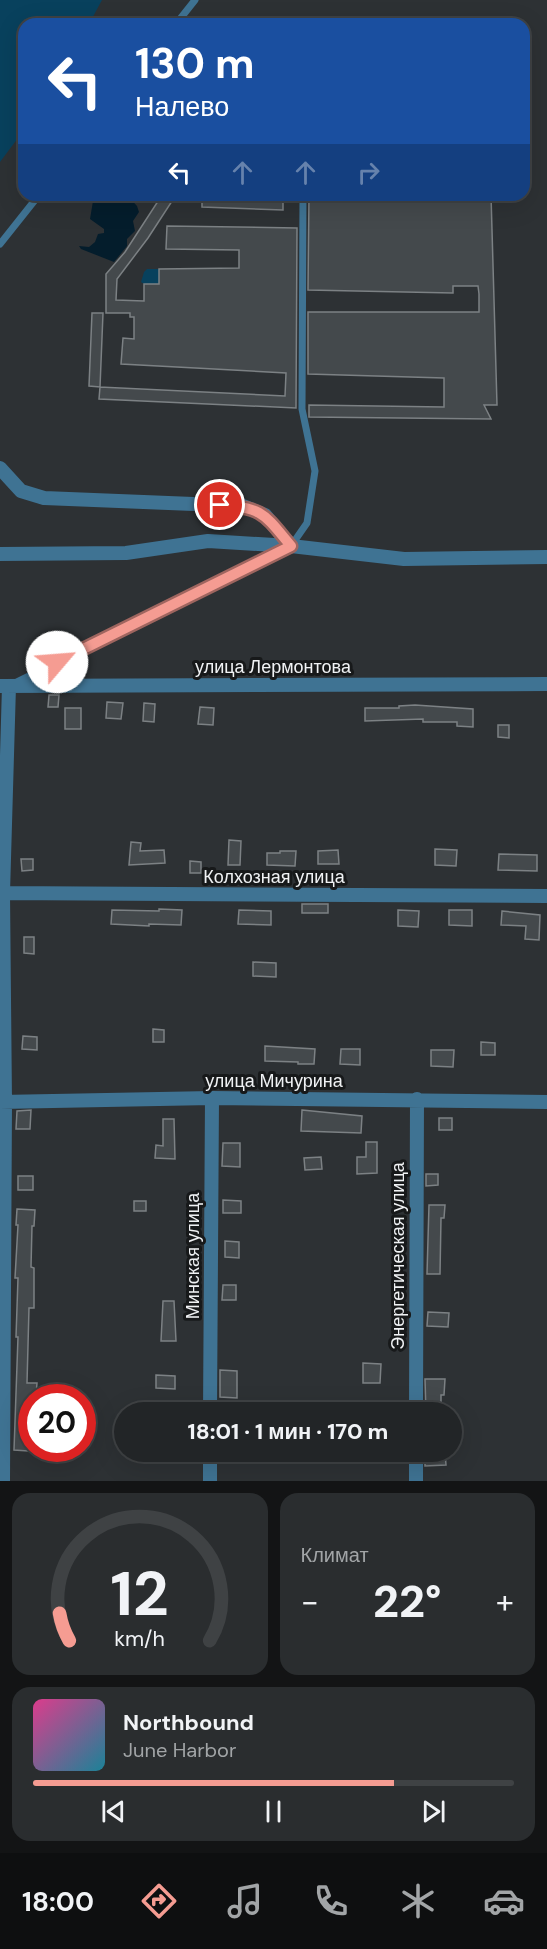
<!DOCTYPE html>
<html lang="ru">
<head>
<meta charset="utf-8">
<style>
  :root { --surface:#222527; --page:#2a2d2f; --text:#f1f3f6; --muted:#a2a5a7; --line:#3f4244; --accent:#f59c92 }
  body { margin:0; font-family:"DM Sans",sans-serif; background:var(--page); color:var(--text); height:100vh; display:flex; flex-direction:column; font-size:22px; white-space:nowrap }
  * { box-sizing:border-box; margin:0 }
  p { font-size:20px; color:var(--muted) }
  .icon { flex:none; width:33px; height:33px; fill:none; stroke:currentColor; stroke-width:2; stroke-linecap:round; stroke-linejoin:round }
  .map { position:relative; height:1481px; overflow:hidden }
  .side { display:flex; flex-direction:column; gap:12px; padding:12px; background:#131415; flex:1 }
  .side>* { flex:none }
  .banner { position:absolute; left:18px; top:18px; width:512px; height:183px; border-radius:18px; box-shadow:0 6px 24px #0002,0 0 0 2px var(--line); background:#1a4fa0; color:#fff; overflow:hidden }
  .speed { position:absolute; left:18px; top:1384px; display:flex; gap:12px; font-size:30px; font-weight:700; text-align:center }
  .speed>* { display:grid; place-content:center; width:78px; height:78px; border-radius:50%; background:var(--surface); box-shadow:0 6px 24px #0002,0 0 0 2px var(--line); line-height:1 }
  .speed .limit { border:9px solid #d22; background:#fff; color:#111 }
  .pin { position:absolute; display:grid; place-items:center; width:51px; height:51px; color:#fff; margin:-26px; border:3px solid #fff; border-radius:50%; box-shadow:0 2px 6px #0007 }
  .me { position:absolute; width:66px; margin:-33px; rotate:63deg; stroke-linejoin:round; filter:drop-shadow(0 0 4px #0008) }
  .turn { display:flex; align-items:center; gap:21px; height:126px; padding:0 18px; font-size:27px }
  .turn .icon { width:78px; height:78px; stroke-width:2.5 }
  .turn b { display:block; font-size:42px; line-height:51px }
  .lanes { display:flex; align-items:center; height:57px; padding:0 18px; background:#0003; justify-content:center; gap:30px; direction:ltr }
  .lanes .off { opacity:.35 }
  .big { font-size:45px; font-weight:800; line-height:1.1 }
  .side .card { flex:1; display:flex; flex-direction:column; justify-content:center; gap:9px; min-width:0; padding:0 21px; border-radius:18px; background:var(--page) }
  .side .dial { align-items:center; gap:0 }
  .dial svg { height:156px; overflow:visible; fill:none; stroke:var(--line); stroke-width:7; stroke-linecap:round; text-anchor:middle }
  .dial text { fill:var(--text); stroke:none }
  .song { display:flex; align-items:center; gap:18px }
  .cover { width:72px; height:72px; border-radius:9px; background:linear-gradient(135deg,hsl(330 70% 55%),hsl(190 70% 35%)) }
  .played { height:6px; border-radius:3px; background:linear-gradient(90deg,var(--accent) 75%,var(--line) 75%) }
  .keys { display:flex; justify-content:space-around; direction:ltr }
  .heat { display:flex; justify-content:space-between; align-items:center; font-size:33px; direction:ltr }
  .side .tiles { flex:1; display:grid; gap:12px; grid-template-columns:1fr 1fr }
  .card:last-child { grid-column:span 2 }
  .trip { position:absolute; left:114px; top:1402px; width:348px; height:60px; border-radius:30px; background:var(--surface); box-shadow:0 6px 24px #0002,0 0 0 2px var(--line); font-weight:800; line-height:60px; text-align:center }
  .dock { display:flex; height:96px; justify-content:space-around; align-items:center; background:#0e0f10; color:var(--muted) }
  .dock .icon { width:42px; height:42px }
  .dock .current { color:var(--accent) }
  .dock b { font-size:27px; color:var(--text) }
  .map>svg:first-child { display:block }
  .green { fill:#08415d }
  .water { fill:#041d2c }
  .building { fill:#44494c; stroke:#7c8184; stroke-width:1.5 }
  .lines { fill:none; stroke-linecap:round; stroke-linejoin:round }
  .lane { stroke:#3f7393; stroke-width:7 }
  .street { stroke:#3f7393; stroke-width:14 }
  .route-casing { stroke:#9f655f; stroke-width:15 }
  .route { stroke:#f59c92; stroke-width:10 }
  .labels { text-anchor:middle; dominant-baseline:central; stroke-width:6; stroke-linejoin:round; paint-order:stroke }
  .street-label { font-size:18px; fill:#f0f2f4; stroke:#17191a }
</style>
</head>
<body>
<div class="map">
<svg width="547" height="1481" viewBox="0 0 547 1481">
  <rect width="100%" height="100%" fill="#2d3134"/>
  <path class="green" d="M0,0H102L89,24H24V130L0,162Z
    M147,269H159V284H144L141,282L144,272Z"/>
  <path class="water" d="M94,195H127L137,206L139,212L133,221L135,231L127,239V246L114,262L81,249L79,246L89,247L95,242L98,234L104,233V229L90,219Z"/>
  <path class="building" d="M162,195H176L148,238L117,279L116,300L144,301V284H159V269L239,268V250L166,249L167,226L297,228L296,408L99,399L100,387L285,396L286,373L121,364L123,338L134,339V317H130V313H106V274L125,252Z
    M202,195H283V210L202,207Z
    M309,195H491L497,405H484L491,419L309,417V405L444,407V378L308,374V312H479V294L478,286H453V293L308,290Z
    M92,313H103L100,387L89,386Z
    M49,695H59L58,707H48Z
    M107,702L123,703L121,719L106,718Z
    M144,703L155,704L154,722L143,721Z
    M415,705L473,709V727L457,726V722H423V719L365,721V708H399V706Z
    M200,707L214,708L213,725L198,724Z
    M65,708H81V729H65Z
    M498,725H509V738L498,737Z
    M229,840L241,841L240,865H228Z
    M131,842L141,843L140,851L164,850L165,863L129,865Z
    M435,849L457,850L456,866L435,865Z
    M338,850L339,864H318V851Z
    M280,851H296L295,866L267,865V853H280Z
    M499,854L537,855V871L498,870Z
    M21,859H33V870L22,871Z
    M190,861L201,862V873H190Z
    M302,904H328V913H302Z
    M159,909L182,910L181,925L149,924V926L111,924L112,910L159,911Z
    M239,910L271,911V925L238,924Z
    M398,910L419,911L418,927L398,926Z
    M449,910H472V926L449,925Z
    M502,911L540,915L539,940L525,939L526,926L501,925Z
    M24,937H34V954L24,953Z
    M253,962L276,963V977L253,976Z
    M153,1029L164,1030V1042H153Z
    M23,1036L37,1037V1050L22,1049Z
    M481,1042L495,1043V1055H481Z
    M265,1046L315,1049L314,1064H298V1062L265,1061Z
    M341,1049H360V1065L340,1064Z
    M431,1050H454L453,1067L431,1066Z
    M31,1110L30,1129H16L17,1111Z
    M302,1110L362,1116L361,1133L301,1131Z
    M439,1118H452V1130H439Z
    M163,1119H174L175,1159L155,1158L156,1145L163,1146Z
    M366,1142H377V1173L357,1174V1157H366Z
    M223,1143H240V1167L222,1166Z
    M321,1157L322,1169L305,1170L304,1158Z
    M426,1174H438V1185L426,1186Z
    M18,1176H33V1190H18Z
    M223,1200L241,1201V1213H223Z
    M134,1201H146V1211H134Z
    M429,1205H445L444,1218H441L440,1274H427Z
    M17,1209L35,1210L34,1226H32L31,1267L34,1268V1308H29L27,1383H37L36,1395H29L28,1451L14,1450L18,1337H16L18,1278H15L18,1225H16Z
    M225,1241L239,1242V1258L225,1257Z
    M223,1285H236V1300H222Z
    M163,1301H174L176,1341H161Z
    M428,1312L449,1313L448,1327L427,1326Z
    M363,1363L381,1364L380,1383H363Z
    M220,1370L237,1371V1398L220,1397Z
    M156,1375L175,1376V1389L156,1388Z
    M425,1379H445L444,1395H441V1413H426Z
    M425,1452H445L446,1465L425,1466Z"/>
  <g class="lines">
    <path class="lane" d="M176,24L195,0
      M0,244L39,195
      M17,682L291,546L307,523L315,471L302,409L303,195"/>
    <path class="street" d="M0,468L21,491L44,498L243,506L265,515L291,546
      M0,554L126,553L208,541L291,546L404,559L547,557
      M0,686L547,684
      M0,893L547,896
      M0,1102L212,1098L547,1102
      M210,1413L212,1098
      M416,1413L417,1099
      M3,1481L5,1102L3,893L9,686
      M210,1481V1452
      M416,1481V1452"/>
  </g>
  <g class="lines">
    <defs>
      <path id="route" d="M57,662L291,546C265,515 263,507 220,505"/>
    </defs>
    <use href="#route" class="route-casing"/>
    <use href="#route" class="route"/>
  </g>
  <g class="labels">
    <g class="street-label">
      <text x="273" y="667">улица Лермонтова</text>
      <text x="274" y="877">Колхозная улица</text>
      <text x="274" y="1081">улица Мичурина</text>
      <text transform="translate(193 1256) rotate(-90)">Минская улица</text>
      <text transform="translate(398 1256) rotate(-90)">Энергетическая улица</text>
    </g>
  </g>
</svg>
<div class="speed"><div class="limit">20</div></div>
<div class="pin" style="left:220px;top:505px;background:#d93025"><svg class="icon" aria-label="arrive" viewBox="0 0 24 24"><path d="M6 21V4h12l-3 4 3 4H6"/></svg></div>
<svg class="me" style="left:57px;top:662px" viewBox="-20 -20 40 40"><circle r="19" fill="#fff"/><path d="M0-13L10 11 0 6-10 11z" fill="#f59c92"/></svg>
<div class="trip">18:01 · 1 мин · 170 m</div>
<div class="banner">
<div class="turn"><svg class="icon" aria-label="left" viewBox="0 0 24 24"><path d="M17 20v-9H6M10 6l-5 5 5 5"/></svg><div><b>130 m</b>Налево</div></div>
<div class="lanes"><svg class="icon" aria-label="left" viewBox="0 0 24 24"><path d="M17 20v-9H6M10 6l-5 5 5 5"/></svg><svg class="icon off" aria-label="ahead" viewBox="0 0 24 24"><path d="M12 20V5M6 11l6-6 6 6"/></svg><svg class="icon off" aria-label="ahead" viewBox="0 0 24 24"><path d="M12 20V5M6 11l6-6 6 6"/></svg><svg class="icon off" aria-label="right" viewBox="0 0 24 24"><path d="M7 20v-9h11M14 6l5 5-5 5"/></svg></div>
</div>
</div>
<section class="side">
<div class="tiles">
<div class="card dial"><svg viewBox="0 0 100 80">
<path d="M14 69A42 42 0 1 1 86 69"/>
<path d="M14 69A42 42 0 0 1 9 55" stroke="#f59c92"/>
<text x="50" y="56" font-size="32" font-weight="700">12</text>
<text x="50" y="72" font-size="11">km/h</text>
</svg></div>
<div class="card"><p>Климат</p>
<div class="heat"><a>−</a><b class="big">22°</b><a>+</a></div>
</div>
<div class="card">
<div class="song"><i class="cover"></i><div><b>Northbound</b><p>June Harbor</p></div></div>
<div class="played"></div>
<div class="keys"><svg class="icon" aria-label="previous" viewBox="0 0 24 24"><path d="M18 5L8 12l10 7zM5 5v14"/></svg><svg class="icon" aria-label="pause" viewBox="0 0 24 24"><path d="M8 5v14M16 5v14"/></svg><svg class="icon" aria-label="next" viewBox="0 0 24 24"><path d="M6 5l10 7-10 7zM19 5v14"/></svg></div>
</div>
</div>
</section>
<nav class="dock">
<b>18:00</b>
<svg class="icon current" aria-label="directions" viewBox="0 0 24 24"><path d="M12 3l9 9-9 9-9-9zM9 14v-3h6M13 9l2 2-2 2"/></svg>
<svg class="icon" aria-label="music" viewBox="0 0 24 24"><path d="M9 18V5l10-2v13"/><circle cx="6" cy="18" r="3"/><circle cx="16" cy="16" r="3"/></svg>
<svg class="icon" aria-label="phone" viewBox="0 0 24 24"><path d="M5 4h4l2 5-3 2q2 4 5 5l2-3 5 2v4C11 20 4 13 5 4z"/></svg>
<svg class="icon" aria-label="climate" viewBox="0 0 24 24"><path d="M12 3v18M4 7l16 10M4 17L20 7"/></svg>
<svg class="icon" aria-label="car" viewBox="0 0 24 24"><path d="M5 17H2v-5l4-1 3-4h7l3 4 3 1v5h-3M9 17h6M6 11h13"/><circle cx="7" cy="17" r="2"/><circle cx="17" cy="17" r="2"/></svg>
</nav>
</body>
</html>
